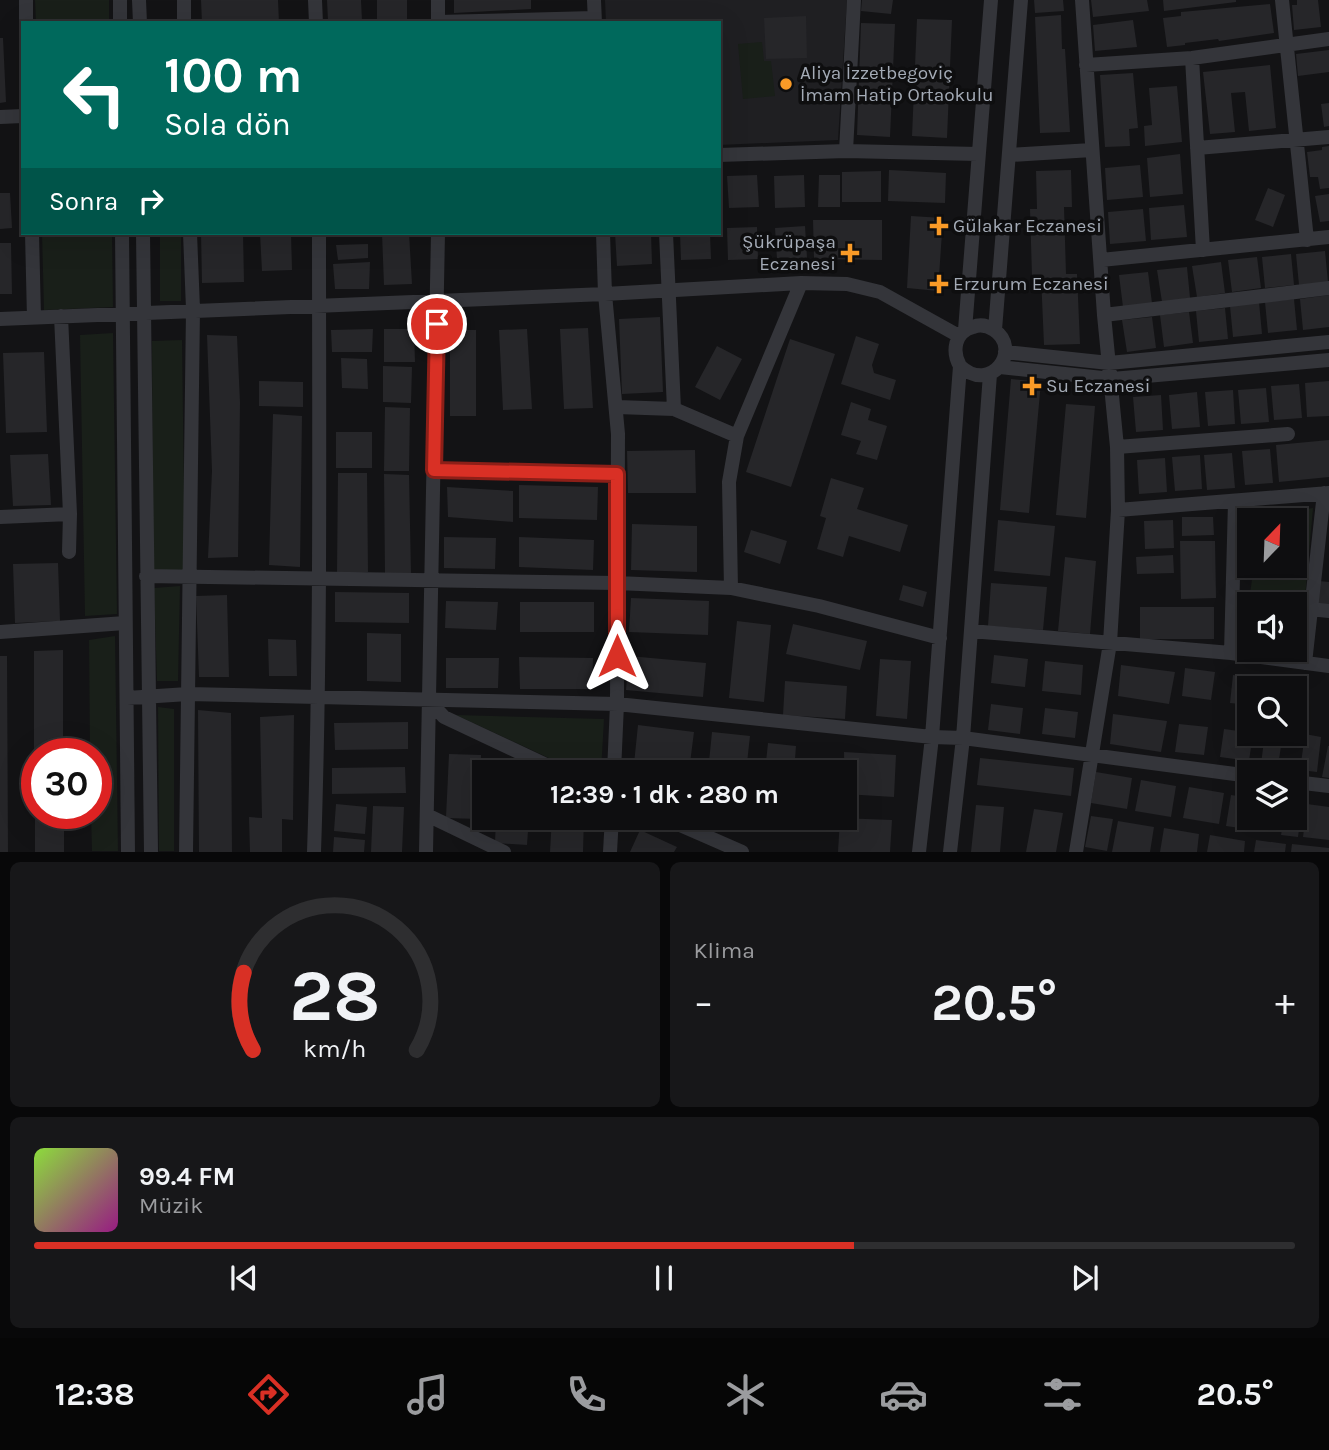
<!DOCTYPE html>
<html lang="tr">
<head>
<meta charset="utf-8">
<style>
  :root { --surface:#0e0e10; --page:#171719; --text:#f1f3f6; --muted:#9b9c9f; --line:#2e2e30; --accent:#d93025 }
  body { margin:0; font-family:Karla,sans-serif; background:var(--page); color:var(--text); height:100vh; display:flex; flex-direction:column; font-size:26px; white-space:nowrap }
  * { box-sizing:border-box; margin:0 }
  p { font-size:23px; color:var(--muted) }
  .icon { flex:none; width:38px; height:38px; fill:none; stroke:currentColor; stroke-width:2; stroke-linecap:round; stroke-linejoin:round }
  .map { position:relative; height:852px; overflow:hidden }
  .details { display:flex; flex-direction:column; gap:10px; padding:10px; background:#080809; flex:1 }
  .details>* { flex:none }
  .guide { position:absolute; left:21px; top:21px; width:700px; height:214px; border-radius:0px; box-shadow:0 7px 28px #0002,0 0 0 2px var(--line); background:#00695c; color:#fff; overflow:hidden }
  .needle { width:46px; rotate:23deg }
  .controls { position:absolute; left:1237px; top:508px; display:grid; gap:14px }
  .controls a { display:grid; place-items:center; width:70px; height:70px; border-radius:0px; background:var(--surface); box-shadow:0 7px 28px #0002,0 0 0 2px var(--line); font-size:35px }
  .speed { position:absolute; left:21px; top:738px; display:flex; gap:14px; font-size:35px; font-weight:700; text-align:center }
  .speed>* { display:grid; place-content:center; width:91px; height:91px; border-radius:50%; background:var(--surface); box-shadow:0 7px 28px #0002,0 0 0 2px var(--line); line-height:1 }
  .speed .limit { border:10px solid #d22; background:#fff; color:#111 }
  .pin { position:absolute; display:grid; place-items:center; width:60px; height:60px; color:#fff; margin:-30px; border:4px solid #fff; border-radius:50%; box-shadow:0 2px 7px #0007 }
  .me { position:absolute; width:77px; margin:-38px; rotate:0deg; stroke-linejoin:round; filter:drop-shadow(0 0 5px #0008) }
  .turn { display:flex; align-items:center; gap:24px; height:147px; padding:0 28px; font-size:32px }
  .turn .icon { width:91px; height:91px; stroke-width:2.5 }
  .turn b { display:block; font-size:49px; line-height:60px }
  .then { display:flex; align-items:center; height:66px; padding:0 28px; background:#0003; gap:14px; font-size:26px }
  .big { font-size:52px; font-weight:700; line-height:1.1 }
  .details .tile { flex:1; display:flex; flex-direction:column; justify-content:center; gap:10px; min-width:0; padding:0 24px; border-radius:10px; background:var(--page) }
  .details .dial { align-items:center; gap:0 }
  .dial svg { height:182px; overflow:visible; fill:none; stroke:var(--line); stroke-width:7; stroke-linecap:round; text-anchor:middle }
  .dial text { fill:var(--text); stroke:none }
  .song { display:flex; align-items:center; gap:21px }
  .cover { width:84px; height:84px; border-radius:10px; background:linear-gradient(135deg,hsl(90 70% 55%),hsl(310 70% 35%)) }
  .played { height:7px; border-radius:4px; background:linear-gradient(90deg,var(--accent) 65%,var(--line) 65%) }
  .keys { display:flex; justify-content:space-around; direction:ltr }
  .heat { display:flex; justify-content:space-between; align-items:center; font-size:38px; direction:ltr }
  .details .tiles { flex:1; display:grid; gap:10px; grid-template-columns:1fr 1fr }
  .tile:last-child { grid-column:span 2 }
  .trip { position:absolute; left:472px; top:760px; width:385px; height:70px; border-radius:0px; background:var(--surface); box-shadow:0 7px 28px #0002,0 0 0 2px var(--line); font-weight:700; line-height:70px; text-align:center }
  .menu { display:flex; height:112px; justify-content:space-around; align-items:center; background:#060606; color:var(--muted) }
  .menu .icon { width:49px; height:49px }
  .menu .current { color:var(--accent) }
  .menu b { font-size:32px; color:var(--text) }
  .map>svg:first-child { display:block }
  .built { fill:#1f1f22 }
  .green { fill:#191f19 }
  .building { fill:#262629 }
  .lines { fill:none; stroke-linecap:round; stroke-linejoin:round }
  .minor { stroke:#34353a; stroke-width:14 }
  .route-casing { stroke:#8d1f18; stroke-width:18 }
  .route { stroke:#d93025; stroke-width:12 }
  .poi-dot { fill:#f99a27; stroke:#0e0e0f; stroke-width:2.5 }
  .labels { text-anchor:middle; dominant-baseline:central; stroke-width:7; stroke-linejoin:round; paint-order:stroke }
  .poi-label { font-size:19px; fill:#a4abb6; stroke:#0e0e0f; text-anchor:start }
</style>
</head>
<body>
<div class="map">
<svg width="1329" height="852" viewBox="0 0 1329 852">
  <rect width="100%" height="100%" fill="#131315"/>
  <path class="built" d="M605,0H847L838,140L719,145V23H606Z"/>
  <path class="green" d="M35,0H109V23H36Z
    M762,42L764,61H771L775,96L743,99L738,44Z
    M42,233H112L113,307L44,310Z
    M160,233H181V301H160Z
    M113,333L117,614L85,616L80,335Z
    M182,340L185,570H153L152,341Z
    M1313,508L1300,653L1276,649H1295V604H1250L1249,645L1243,644L1254,565H1295V520H1260L1261,517Z
    M180,586L178,681H157L154,588Z
    M115,636L118,851H92L91,814H96V754H90L89,640Z
    M158,707L174,709V851H159Z
    M456,715L604,719L601,772H579Z"/>
  <path class="building" d="M201,0H278L279,23H202Z
    M327,0H361L362,21H328Z
    M377,0H407V21H377Z
    M454,0H531V9L454,13Z
    M862,0H893L891,14L861,11Z
    M1034,0H1063L1064,11L1035,13Z
    M1091,0H1147L1149,11L1093,17Z
    M1163,0H1236V2L1164,11Z
    M1297,0H1318L1321,27L1294,30L1292,5H1297Z
    M1270,4L1274,33L1219,41L1218,39L1185,43V45L1167,47L1163,18L1181,16V12Z
    M1061,15L1062,49H1065L1070,132L1040,133L1035,17Z
    M806,16L807,58L766,59L764,18Z
    M917,19L952,20L947,138L912,136Z
    M1133,20L1137,47L1095,51L1093,25Z
    M861,23L895,24L890,137L857,135Z
    M0,38H3L6,102L0,103Z
    M1329,50V72L1298,76L1296,54Z
    M1270,65L1276,128L1249,131L1245,92L1231,93L1235,132L1210,134L1203,72Z
    M1133,73L1138,128L1129,129L1130,146L1105,147L1100,75Z
    M1177,86L1182,142L1145,146L1144,126L1152,125L1149,88Z
    M1329,103V126L1324,127L1321,104Z
    M1329,146V188L1320,189L1318,177H1310L1307,152L1322,150V147Z
    M1180,154L1183,194L1150,197L1147,158Z
    M1140,165L1143,197L1107,200L1105,168Z
    M889,170L946,173L945,203L888,201Z
    M1071,170L1072,207H1064L1066,274H1077L1080,344L1044,345L1041,276H1032L1030,209H1037L1036,171Z
    M881,171V202H842V172Z
    M757,175L759,207L729,208L727,176Z
    M804,175L805,207L775,208L774,176Z
    M819,175H840V207H818Z
    M1268,188L1285,195L1273,227L1255,220Z
    M0,193H10L12,228L0,229Z
    M1329,194V221L1320,222L1315,196Z
    M1184,205L1187,237L1151,240L1149,208Z
    M1143,209L1146,241L1110,244L1108,212Z
    M911,216L943,218L938,291L907,288Z
    M813,220H882V260L814,259Z
    M805,226L807,258L777,259L775,228Z
    M757,227L758,259L728,260L727,228Z
    M201,233H243L244,282L202,283Z
    M260,233H291L292,270L262,271Z
    M382,233H409L412,284L384,285Z
    M615,233H651L652,264L617,266Z
    M680,233H710L711,259L681,260Z
    M0,243H11L12,294H0Z
    M368,244V258L338,260L336,245Z
    M1325,251L1328,282L1299,285L1296,254Z
    M1291,254L1294,285L1265,288L1262,257Z
    M1257,257L1261,288L1232,292L1228,260Z
    M370,262L369,289H335L333,264Z
    M1221,262L1225,293L1197,297L1192,266Z
    M1187,267L1190,298L1162,302L1157,270Z
    M1148,272L1152,303L1123,307L1119,275Z
    M1329,295V327L1303,330L1300,299Z
    M1294,299L1297,330L1268,333L1265,302Z
    M1259,302L1262,334L1233,337L1230,306Z
    M1225,308L1228,339L1199,342L1196,311Z
    M1189,312L1193,343L1164,347L1160,315Z
    M660,317L663,392L622,394L619,319Z
    M1152,317L1156,348L1127,352L1122,320Z
    M588,328L593,408L564,409L560,329Z
    M373,329L372,352H332L331,330Z
    M384,329H414L415,362H384Z
    M527,329L532,409L503,410L499,330Z
    M450,330H476V416H450Z
    M207,335L237,336L240,403L238,557L208,558L212,471Z
    M856,336L879,344L872,365L874,373L896,380L890,400L841,384Z
    M790,339L835,354L791,487L746,472Z
    M717,346L742,359L720,400L695,387Z
    M44,352L47,432L6,433L3,353Z
    M341,358L367,359L368,389L342,388Z
    M383,366L412,367L411,403L383,402Z
    M1011,379L1041,382L1029,513L1000,510Z
    M259,381L303,382V407L259,406Z
    M1329,381V416L1307,417L1305,383Z
    M1299,384L1302,418L1274,420L1271,386Z
    M1266,388L1269,422L1241,424L1238,390Z
    M1233,390L1235,424L1208,426L1205,392Z
    M1197,392L1200,427L1172,429L1169,395Z
    M1161,395L1163,430L1136,432L1133,397Z
    M851,402L871,409L868,420L887,426L877,460L856,454L861,441L841,435Z
    M1066,404L1095,406L1086,518L1056,515Z
    M385,407L410,408L409,471H384Z
    M273,414L302,416L300,567L269,565Z
    M336,432H372V468H336Z
    M1329,440V477L1279,482L1276,445Z
    M1270,449L1273,483L1245,485L1242,451Z
    M695,450L696,493H628L627,451Z
    M1232,453L1235,488L1207,490L1204,455Z
    M48,454L51,505L13,506L10,455Z
    M1200,455L1202,489L1175,491L1172,457Z
    M1165,458L1167,492L1139,494L1137,460Z
    M338,473H367L368,572L337,573Z
    M384,474L409,475L411,574H385Z
    M831,478L864,488L857,509L908,525L900,552L849,536L843,557L817,549L826,518L820,516Z
    M519,485L598,487L597,520L519,518Z
    M447,487L513,491V522L448,517Z
    M1182,517H1213L1214,535L1182,536Z
    M998,520L1055,526L1050,576L994,571Z
    M1173,520L1174,548L1145,549L1144,521Z
    M632,524L697,526V572L631,570Z
    M751,530L787,541L780,564L744,552Z
    M444,537L496,538L495,569L444,568Z
    M519,537L594,540L593,570L519,567Z
    M1180,541H1215L1216,598L1181,599Z
    M1173,555L1174,573L1137,574L1136,557Z
    M1065,557L1096,561L1090,634L1058,631Z
    M58,563L60,621L15,623L13,564Z
    M1319,581L1329,582V607L1315,606Z
    M991,583L1047,587L1043,630L988,626Z
    M903,585L927,592L923,607L899,600Z
    M335,592L409,593V623L335,622Z
    M227,595L229,677H199L196,596Z
    M631,598L709,601L708,635L629,632Z
    M446,601L498,602L496,630L445,628Z
    M520,602H594V632H520Z
    M1140,607H1214V639H1140Z
    M737,621L771,625L764,702L729,698Z
    M793,624L867,641L860,670L786,654Z
    M367,633L401,634V682L367,681Z
    M268,639L296,640L297,676H269Z
    M63,650V754H37V776H34V651Z
    M994,655L1028,659L1025,687L991,683Z
    M0,656H7L8,852H0Z
    M629,656L706,663L703,697L626,690Z
    M519,657L593,658L592,689H520Z
    M446,658H499L498,688H446Z
    M880,659L911,661L907,719L876,716Z
    M1045,661L1083,665L1081,695L1042,691Z
    M1121,665L1175,672L1169,704L1118,696Z
    M1185,668L1215,672L1211,700L1182,696Z
    M1233,675L1263,679L1262,688H1250V705L1230,703Z
    M785,681L847,686L845,719L783,715Z
    M991,704L1023,708L1020,734L988,730Z
    M1045,708L1078,712L1075,738L1042,734Z
    M198,710L231,713L232,852H199Z
    M1113,714L1167,721L1161,752L1110,744Z
    M294,715L293,820L282,819V852H250L249,817L262,818L260,717Z
    M408,722V749L335,750L334,723Z
    M1179,724L1208,727L1204,755L1175,752Z
    M638,725L694,732L689,771L634,764Z
    M1224,729L1253,733L1249,761L1220,757Z
    M712,732L750,736L746,772H708Z
    M1265,733H1283L1278,766L1261,764Z
    M1305,734L1321,737L1317,772L1300,770Z
    M768,743L796,746L794,772H765Z
    M1328,746H1329V778L1322,777Z
    M844,752L896,755L894,797L845,794Z
    M449,754L481,755L478,819L446,818Z
    M980,758L1074,768L1071,796L977,785Z
    M405,767L406,793L332,794V768Z
    M1096,772L1132,778L1127,809L1091,803Z
    M1141,780L1176,786L1171,817L1135,811Z
    M1189,787L1224,793L1219,824L1183,818Z
    M1231,795L1250,798V817H1295V804L1302,805L1298,837L1281,835L1282,829L1241,823L1240,828L1226,826Z
    M336,804L367,807L365,834L334,831Z
    M1307,804L1329,807V840L1303,837Z
    M976,805L1004,807L1000,852H971Z
    M373,806L404,807L402,852H371Z
    M1034,809L1063,813L1056,852H1026Z
    M35,814H64V852H35Z
    M1091,816L1113,819L1107,851L1085,847Z
    M496,817H529L527,845L495,843Z
    M552,817H584L583,852H550Z
    M761,817H789L788,826L760,823Z
    M840,818L892,820L890,852H838Z
    M1118,821L1154,827L1150,852H1112Z
    M1164,828L1199,834L1197,852H1160Z
    M640,830L677,847L674,852H630Z
    M1210,835L1245,841L1244,852H1207Z
    M334,837L365,840L364,852H333Z
    M1256,840L1286,844L1285,852H1254Z
    M1292,844L1329,848V852H1291Z"/>
  <g class="lines">
    <path class="minor" d="M26,0V23
      M120,0V23
      M139,0L140,23
      M315,0L316,23
      M594,0L595,23
      M1282,0L1307,240
      M438,22L594,18
      M184,23V0
      M438,23V0
      M1192,58L1203,250
      M1086,65L1192,58L1329,39
      M0,117L23,116
      M1197,148L1329,137
      M846,151L854,0
      M719,155L846,151L978,154
      M1010,155L1092,150
      M32,233L34,318
      M122,233L128,852
      M143,233L151,852
      M603,233L605,294L618,434L617,704L614,772
      M666,233L674,409L737,436
      M1101,260L1329,237
      M1104,315L1329,288
      M61,316L70,514L69,552
      M0,319L605,294L801,283L847,284L880,292L959,336
      M965,330L991,0
      M995,330L1021,0
      M1005,352L1109,363L1329,342
      M1000,367L1112,379L1329,360
      M617,407L674,409
      M1117,447L1288,434
      M434,470L617,474
      M1118,510L1329,493
      M0,517L70,514
      M146,576L617,583L731,588L819,606L940,638
      M731,588L729,482L737,436L801,283
      M1310,609L1329,611
      M971,631L1231,653L1329,666
      M0,632L125,623
      M1231,653L1235,502
      M1305,663L1324,493
      M127,698L188,694L617,704L932,737L963,738L1250,776
      M428,700L444,717L561,772
      M1295,782L1329,786
      M427,815L504,852
      M662,817L742,852
      M186,852L193,309L190,233
      M314,852C321,645 319,439 319,233
      M426,852L438,233
      M610,852L612,817
      M919,852L932,737L960,366C952,352 954,332 973,327C980,324 988,326 994,330C1023,349 991,395 960,366
      M950,852L963,738L990,374
      M1076,852L1110,643L1118,510L1117,447L1104,315L1082,0"/>
  </g>
  <g class="lines">
    <defs>
      <path id="route" d="M437,324L434,470L617,474V656"/>
    </defs>
    <use href="#route" class="route-casing"/>
    <use href="#route" class="route"/>
  </g>
  <g class="poi-dot">
    <circle cx="786" cy="84" r="7"/>
    <path d="M935.5 215.5h7v7h7v7h-7v7h-7v-7h-7v-7h7z"/>
    <path d="M846.5 242.5h7v7h7v7h-7v7h-7v-7h-7v-7h7z"/>
    <path d="M935.5 273.5h7v7h7v7h-7v7h-7v-7h-7v-7h7z"/>
    <path d="M1028.5 375.5h7v7h7v7h-7v7h-7v-7h-7v-7h7z"/>
  </g>
  <g class="labels">
    <g class="poi-label">
      <text x="800" y="73">Aliya İzzetbegoviç<tspan x="800" dy="22">İmam Hatip Ortaokulu</tspan></text>
      <text x="953" y="226">Gülakar Eczanesi</text>
      <text x="836" y="242" text-anchor="end">Şükrüpaşa<tspan x="836" dy="22">Eczanesi</tspan></text>
      <text x="953" y="284">Erzurum Eczanesi</text>
      <text x="1046" y="386">Su Eczanesi</text>
    </g>
  </g>
</svg>
<div class="controls">
<a><svg class="needle" viewBox="-14 -14 28 28"><path d="M0-13l5 13h-10z" fill="#e53935"/><path d="M0 13l5-13h-10z" fill="#9b9c9f"/></svg></a>
<a><svg class="icon" aria-label="sound" viewBox="0 0 24 24"><path d="M4 9h4l5-4v14l-5-4H4zM17 9q2 3 0 6"/></svg></a>
<a><svg class="icon" aria-label="search" viewBox="0 0 24 24"><circle cx="10" cy="10" r="6"/><path d="M15 15l6 6"/></svg></a>
<a><svg class="icon" aria-label="layers" viewBox="0 0 24 24"><path d="M12 4l9 5-9 5-9-5zM3 14l9 5 9-5"/></svg></a>
</div>
<div class="speed"><div class="limit">30</div></div>
<div class="pin" style="left:437px;top:324px;background:#d93025"><svg class="icon" aria-label="arrive" viewBox="0 0 24 24"><path d="M6 21V4h12l-3 4 3 4H6"/></svg></div>
<svg class="me" style="left:617px;top:656px" viewBox="-20 -20 40 40"><path d="M0-17L14 15 0 8-14 15z" fill="#d93025" stroke="#fff" stroke-width="4"/></svg>
<div class="trip">12:39 · 1 dk · 280 m</div>
<div class="guide">
<div class="turn"><svg class="icon" aria-label="left" viewBox="0 0 24 24"><path d="M17 20v-9H6M10 6l-5 5 5 5"/></svg><div><b>100 m</b>Sola dön</div></div>
<div class="then">Sonra<svg class="icon" aria-label="right" viewBox="0 0 24 24"><path d="M7 20v-9h11M14 6l5 5-5 5"/></svg></div>
</div>
</div>
<section class="details">
<div class="tiles">
<div class="tile dial"><svg viewBox="0 0 100 80">
<path d="M14 69A42 42 0 1 1 86 69"/>
<path d="M14 69A42 42 0 0 1 10 35" stroke="#d93025"/>
<text x="50" y="56" font-size="32" font-weight="700">28</text>
<text x="50" y="72" font-size="11">km/h</text>
</svg></div>
<div class="tile"><p>Klima</p>
<div class="heat"><a>−</a><b class="big">20.5°</b><a>+</a></div>
</div>
<div class="tile">
<div class="song"><i class="cover"></i><div><b>99.4 FM</b><p>Müzik</p></div></div>
<div class="played"></div>
<div class="keys"><svg class="icon" aria-label="previous" viewBox="0 0 24 24"><path d="M18 5L8 12l10 7zM5 5v14"/></svg><svg class="icon" aria-label="pause" viewBox="0 0 24 24"><path d="M8 5v14M16 5v14"/></svg><svg class="icon" aria-label="next" viewBox="0 0 24 24"><path d="M6 5l10 7-10 7zM19 5v14"/></svg></div>
</div>
</div>
</section>
<nav class="menu">
<b>12:38</b>
<svg class="icon current" aria-label="directions" viewBox="0 0 24 24"><path d="M12 3l9 9-9 9-9-9zM9 14v-3h6M13 9l2 2-2 2"/></svg>
<svg class="icon" aria-label="music" viewBox="0 0 24 24"><path d="M9 18V5l10-2v13"/><circle cx="6" cy="18" r="3"/><circle cx="16" cy="16" r="3"/></svg>
<svg class="icon" aria-label="phone" viewBox="0 0 24 24"><path d="M5 4h4l2 5-3 2q2 4 5 5l2-3 5 2v4C11 20 4 13 5 4z"/></svg>
<svg class="icon" aria-label="climate" viewBox="0 0 24 24"><path d="M12 3v18M4 7l16 10M4 17L20 7"/></svg>
<svg class="icon" aria-label="car" viewBox="0 0 24 24"><path d="M5 17H2v-5l4-1 3-4h7l3 4 3 1v5h-3M9 17h6M6 11h13"/><circle cx="7" cy="17" r="2"/><circle cx="17" cy="17" r="2"/></svg>
<svg class="icon" aria-label="filters" viewBox="0 0 24 24"><path d="M4 7h16M4 17h16"/><circle cx="9" cy="7" r="2"/><circle cx="15" cy="17" r="2"/></svg>
<b>20.5°</b>
</nav>
</body>
</html>
